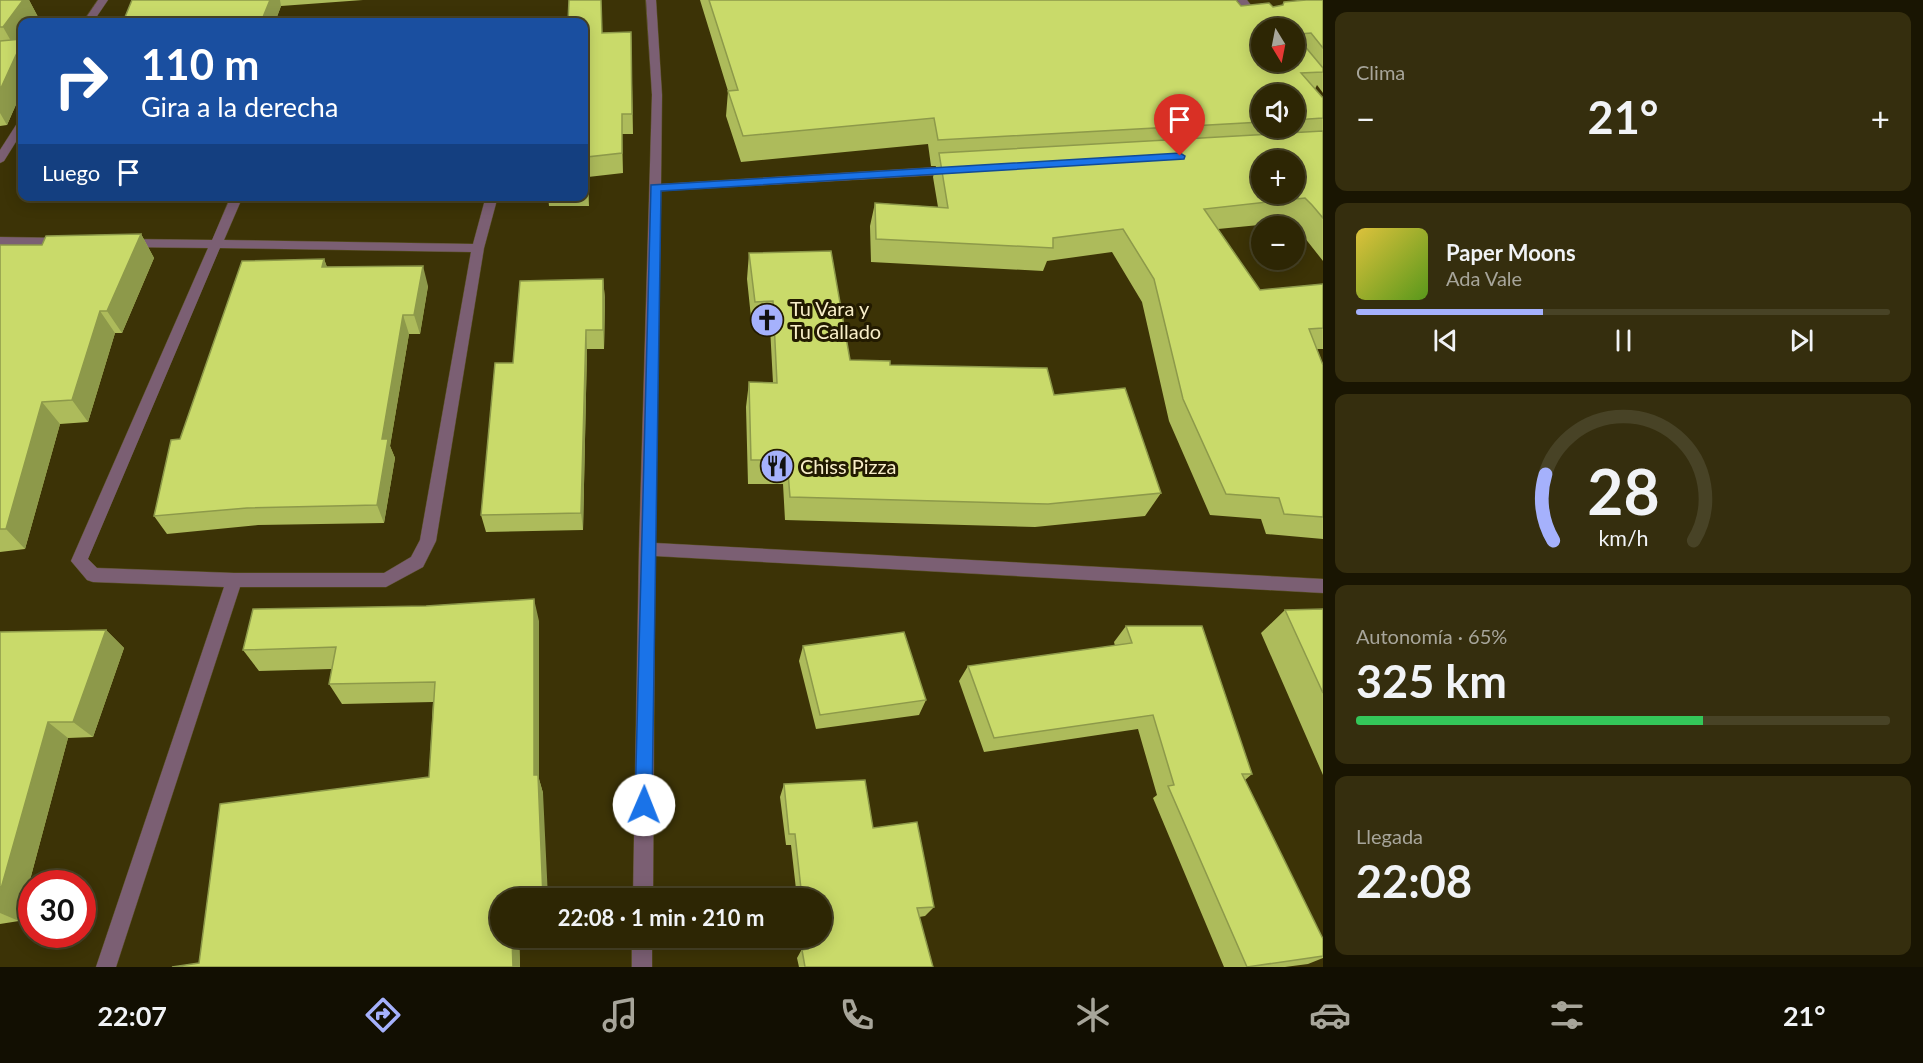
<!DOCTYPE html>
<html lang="es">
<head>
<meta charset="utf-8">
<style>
  :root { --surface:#2d2604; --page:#352e0e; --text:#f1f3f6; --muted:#a7a59a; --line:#484326; --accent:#a5b1fc }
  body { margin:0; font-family:Lato,sans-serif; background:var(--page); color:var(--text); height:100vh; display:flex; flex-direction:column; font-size:22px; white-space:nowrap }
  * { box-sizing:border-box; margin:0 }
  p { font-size:20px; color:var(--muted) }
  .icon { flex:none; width:33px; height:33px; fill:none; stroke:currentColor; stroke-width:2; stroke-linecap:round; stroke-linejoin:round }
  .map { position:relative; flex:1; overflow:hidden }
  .sheet { display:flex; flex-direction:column; gap:12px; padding:12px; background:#191502; width:600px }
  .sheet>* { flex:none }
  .hud { position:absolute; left:18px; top:18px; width:570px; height:183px; border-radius:12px; box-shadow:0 3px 15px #0003,0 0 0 2px var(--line); background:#1a4fa0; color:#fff; overflow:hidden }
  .needle { width:39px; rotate:170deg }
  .fabs { position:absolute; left:1251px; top:18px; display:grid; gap:12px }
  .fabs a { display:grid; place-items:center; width:54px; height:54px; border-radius:50%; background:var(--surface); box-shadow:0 3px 15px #0003,0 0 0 2px var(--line); font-size:30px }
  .speed { position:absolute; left:18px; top:870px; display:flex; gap:12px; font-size:30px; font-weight:700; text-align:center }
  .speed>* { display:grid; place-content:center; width:78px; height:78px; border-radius:50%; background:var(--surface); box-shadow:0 3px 15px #0003,0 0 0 2px var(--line); line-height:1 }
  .speed .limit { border:9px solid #d22; background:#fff; color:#111 }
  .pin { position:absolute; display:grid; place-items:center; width:51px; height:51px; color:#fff; margin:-62px -26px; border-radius:50% 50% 50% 0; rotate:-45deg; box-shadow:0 0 6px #0007 }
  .pin .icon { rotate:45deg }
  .me { position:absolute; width:66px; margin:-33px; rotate:1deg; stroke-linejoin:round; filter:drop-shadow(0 0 4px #0008) }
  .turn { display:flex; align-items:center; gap:21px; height:126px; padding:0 24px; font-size:27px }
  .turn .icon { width:78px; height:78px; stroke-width:2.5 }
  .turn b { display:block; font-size:42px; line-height:51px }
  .then { display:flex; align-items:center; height:57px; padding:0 24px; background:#0003; gap:12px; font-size:22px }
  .big { font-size:45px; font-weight:700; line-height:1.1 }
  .sheet .card { flex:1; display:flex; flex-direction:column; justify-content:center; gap:9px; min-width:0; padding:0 21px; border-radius:12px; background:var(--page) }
  .sheet .dial { align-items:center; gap:0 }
  .dial svg { height:156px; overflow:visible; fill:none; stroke:var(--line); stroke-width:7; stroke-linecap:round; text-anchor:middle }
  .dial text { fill:var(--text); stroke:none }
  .song { display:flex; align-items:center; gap:18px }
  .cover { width:72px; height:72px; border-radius:9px; background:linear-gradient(135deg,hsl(50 70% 55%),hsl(90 70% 35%)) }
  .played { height:6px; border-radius:3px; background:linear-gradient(90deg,var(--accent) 35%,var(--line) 35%) }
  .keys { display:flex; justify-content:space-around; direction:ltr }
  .heat { display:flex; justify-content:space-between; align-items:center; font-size:33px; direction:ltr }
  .charge { height:9px; border-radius:4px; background:linear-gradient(90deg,#34c759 65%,var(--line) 0) }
  .trip { position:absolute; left:490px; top:888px; width:342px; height:60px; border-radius:30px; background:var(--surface); box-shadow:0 3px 15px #0003,0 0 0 2px var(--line); font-weight:700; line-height:60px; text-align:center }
  .tab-bar { display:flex; height:96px; justify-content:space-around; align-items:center; background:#120f02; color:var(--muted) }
  .tab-bar .icon { width:42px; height:42px }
  .tab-bar .active { color:var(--accent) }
  .tab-bar b { font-size:27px; color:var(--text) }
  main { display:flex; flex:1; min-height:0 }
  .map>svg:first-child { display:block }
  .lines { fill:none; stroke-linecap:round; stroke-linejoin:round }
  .minor-casing { stroke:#5a5125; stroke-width:1 }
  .minor { fill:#7b5f73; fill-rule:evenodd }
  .wall { fill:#adbb5b; fill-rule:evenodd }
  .shaded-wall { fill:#8d994a }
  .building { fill:#c9da6a; stroke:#8d994a; stroke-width:1.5; fill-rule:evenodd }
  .route { fill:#1a73e8; stroke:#114b97; stroke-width:1.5 }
  .labels { text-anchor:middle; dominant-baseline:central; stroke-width:6; stroke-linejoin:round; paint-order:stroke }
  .poi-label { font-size:20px; fill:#f8eec8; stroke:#221a00; text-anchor:start }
</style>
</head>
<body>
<main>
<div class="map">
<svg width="1323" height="967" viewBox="0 0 1323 967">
  <rect width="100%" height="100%" fill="#3c3306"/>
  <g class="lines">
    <defs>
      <path id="minor" d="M98,0H108L93,22H83Z
        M646,0H656L662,95L661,184L955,166L961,170L955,174L661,191L655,543L1323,579V593L655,556L653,898H633L639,549L652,95Z
        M1237,0H1247L1269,28L1260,30Z
        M22,121V132L4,161L0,163V150L18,122Z
        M231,196H243L224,240L473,244L486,196H498L484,248L436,541L423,567L386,587H240L116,967H96L224,587L93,582L87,580L71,561L208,248L126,247L120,243L126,239L212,240ZM220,248L471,252L420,540L411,557L384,573H234L97,568L88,559Z
        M0,237L63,238L69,242L63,246L0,245Z
        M632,938H652V967H632Z"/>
    </defs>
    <use href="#minor" class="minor-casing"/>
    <use href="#minor" class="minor"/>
  </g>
  <path class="wall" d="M0,0H29L38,17L22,39V91L7,125L0,126Z
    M132,0H363L281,6L275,22H123Z
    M700,0H1236L1241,6L1273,7L1323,0V93L1317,85L1315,89L1323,98V261L1297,228L1290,222L1218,229L1260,290L1323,284V349H1317L1323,365V539L1266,534L1261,519L1210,515L1169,421L1142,302L1112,252L1047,261L1043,271L871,262L870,226L875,203L938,207L933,177L936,166H931L928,144L741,162L726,116L728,91ZM1262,94H1294V128H1262Z
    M584,22L602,33L631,32L633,134H622L623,173L588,177L589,206H549L548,196H584Z
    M141,234L154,258L122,333H115L88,422L60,424L25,549L0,552V245H42Z
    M749,253L850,360L890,365L1054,395L1161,493L1145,516L1035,527L785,520L783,484H748L746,407L749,382L773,383L770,327H752L747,279Z
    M324,259L327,267L428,286L420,334H409L390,446L395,458L384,523L258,525L167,534L154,516L180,439Z
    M603,279L605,299L604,349H587L583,530L486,532L481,515L513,363Z
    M1323,609V775L1261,633L1285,610Z
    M539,621V779L543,793L501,898V938H519L520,967H172L199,963L429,777L433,702L342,704L329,684L332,669L259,671L243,650Z
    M1126,626L1252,774L1245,780L1323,939V958L1308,964L1285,967H1224L1153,798L1157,795L1138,729L984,752L959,681L968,666L1115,646L1114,642Z
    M106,630L124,648L93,737L68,738L19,921L0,924V632Z
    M803,646L926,700L919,715L816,729L799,661Z
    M784,784L873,828L934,907L925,916L919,917L933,967H799L797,958L802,949L801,938H822V898H797L791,845H786L780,797Z"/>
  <path class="shaded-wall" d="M23,0H29L38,17L34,22H22V38L15,48L3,27Z
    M270,0H280L281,6L275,22H261Z
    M22,42V91L7,125L0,113V90Z
    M587,157L588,177L589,206L587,186Z
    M141,234L154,258L122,333L107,311Z
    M324,259L331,279L322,267Z
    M423,266L428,286L420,334L414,315Z
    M603,279L605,299L604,349L603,330Z
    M100,311L115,333L88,422L72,400Z
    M403,315L409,334L390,446L395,458L384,523L377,505L382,439Z
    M586,330L587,349L583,530L581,513Z
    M42,402L60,424L25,549L6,529Z
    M534,599L539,621V779L543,793L548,898H543L534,775Z
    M106,630L124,648L93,737L73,722Z
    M48,722L68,738L19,921L0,913V892Z
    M512,938H519L520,967H513Z"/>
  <path class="building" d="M0,0H23L3,27H0Z
    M132,0H270L261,22H123Z
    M569,0H601L602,33L631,32L632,114H622V153L587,157V186H584V22H568Z
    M709,0H1236L1241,6L1269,3L1273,7L1283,5L1284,2L1306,0H1323V48L1311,33L1299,34L1298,38L1323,68V72L1301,73L1323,98V118L1294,120V94H1262V122L938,140L934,118L743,136L728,91L738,90ZM1262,28H1294V62H1262Z
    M22,39V42L0,90V41Z
    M1323,131V218L1312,205L1305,198L1204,209L1260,290L1323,284V328L1309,329L1323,365V517L1284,514L1279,498L1226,494L1183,399L1154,279L1123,229L1053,238V248L876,239L875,203L948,208L939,153ZM1262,160H1294V194H1262Z
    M141,234L107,311H100L72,400L42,402L6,529H0V245H42L46,236Z
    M831,251L850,360L890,361V365L1047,368L1054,395L1125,388L1161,493L1048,504L790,497L787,460H751L749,382L777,383L773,301L755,302L749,253Z
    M324,259L322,267L423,266L414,315H403L382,439H388L377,505L247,508L154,516L171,440L180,439L242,261Z
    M603,279V330H586L581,513L481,515L495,363H513L520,281Z
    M534,599V775H538L543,898H501V938H512L513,967H172L199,963L220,804L429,777L435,682L329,684L336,647L243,650L253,609L426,606Z
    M1323,609V693L1285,610Z
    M1126,626H1202L1252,774H1242L1323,939V956L1247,967L1168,786L1174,785L1153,715L994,738L968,666L1132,643Z
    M106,630L73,722H48L0,892V632Z
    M904,632L926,700L820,715L803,646Z
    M865,780L873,828L917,822L934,907L917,908L933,967H805L802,950L808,949L806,938H822V898H802L795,834H789L784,784Z"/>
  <path class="route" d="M1180,153L1185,156L1184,159L661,191L652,805L650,811L644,814L638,811L635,805L651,185Z"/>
  <defs>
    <symbol id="church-disc" viewBox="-11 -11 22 22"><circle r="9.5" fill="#a5b1fc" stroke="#221a00"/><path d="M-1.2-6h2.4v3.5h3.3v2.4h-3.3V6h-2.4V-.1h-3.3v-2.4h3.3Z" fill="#111"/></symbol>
    <symbol id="restaurant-disc" viewBox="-11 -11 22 22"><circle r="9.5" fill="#a5b1fc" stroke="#221a00"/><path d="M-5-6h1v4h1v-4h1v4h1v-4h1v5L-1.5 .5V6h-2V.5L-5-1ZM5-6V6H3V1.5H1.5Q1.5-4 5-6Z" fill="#111"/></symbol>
  </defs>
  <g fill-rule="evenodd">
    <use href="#church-disc" x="748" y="301" width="38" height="38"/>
    <use href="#restaurant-disc" x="758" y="447" width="38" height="38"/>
  </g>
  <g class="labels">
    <g class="poi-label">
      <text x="790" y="308">Tu Vara y<tspan x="790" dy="23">Tu Callado</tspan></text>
      <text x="800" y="466">Chiss Pizza</text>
    </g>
  </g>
</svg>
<div class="fabs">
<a><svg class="needle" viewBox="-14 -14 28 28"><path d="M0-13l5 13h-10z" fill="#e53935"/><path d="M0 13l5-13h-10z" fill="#a7a59a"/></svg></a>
<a><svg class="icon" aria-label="sound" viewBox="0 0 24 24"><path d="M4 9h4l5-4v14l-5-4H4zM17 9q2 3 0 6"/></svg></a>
<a>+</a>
<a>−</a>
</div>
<div class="speed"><div class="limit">30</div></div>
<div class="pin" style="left:1180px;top:156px;background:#d93025"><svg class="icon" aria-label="arrive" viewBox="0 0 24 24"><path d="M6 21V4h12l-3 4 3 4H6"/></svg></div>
<svg class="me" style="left:644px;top:805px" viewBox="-20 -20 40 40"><circle r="19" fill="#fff"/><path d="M0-13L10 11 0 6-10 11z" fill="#1a73e8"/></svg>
<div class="trip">22:08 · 1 min · 210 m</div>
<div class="hud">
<div class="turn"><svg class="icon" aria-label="right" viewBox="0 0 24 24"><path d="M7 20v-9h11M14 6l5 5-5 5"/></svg><div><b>110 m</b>Gira a la derecha</div></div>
<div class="then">Luego<svg class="icon" aria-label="arrive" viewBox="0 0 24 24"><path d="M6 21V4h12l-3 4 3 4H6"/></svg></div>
</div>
</div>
<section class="sheet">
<div class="card"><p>Clima</p>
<div class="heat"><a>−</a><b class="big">21°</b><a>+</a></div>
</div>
<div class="card">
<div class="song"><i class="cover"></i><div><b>Paper Moons</b><p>Ada Vale</p></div></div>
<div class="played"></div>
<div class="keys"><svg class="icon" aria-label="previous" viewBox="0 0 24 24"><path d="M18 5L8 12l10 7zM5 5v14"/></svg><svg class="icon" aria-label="pause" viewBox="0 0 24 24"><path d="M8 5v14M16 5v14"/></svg><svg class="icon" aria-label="next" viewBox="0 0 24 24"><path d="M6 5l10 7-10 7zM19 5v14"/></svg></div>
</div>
<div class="card dial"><svg viewBox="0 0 100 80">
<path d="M14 69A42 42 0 1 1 86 69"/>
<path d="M14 69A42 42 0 0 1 10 35" stroke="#a5b1fc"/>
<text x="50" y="56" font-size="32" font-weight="700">28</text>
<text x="50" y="72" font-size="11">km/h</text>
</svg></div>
<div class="card"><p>Autonomía · 65%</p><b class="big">325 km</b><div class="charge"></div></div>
<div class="card"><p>Llegada</p><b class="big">22:08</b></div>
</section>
</main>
<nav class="tab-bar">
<b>22:07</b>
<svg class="icon active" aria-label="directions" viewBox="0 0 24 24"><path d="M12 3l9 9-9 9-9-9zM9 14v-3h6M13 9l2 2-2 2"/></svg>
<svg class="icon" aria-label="music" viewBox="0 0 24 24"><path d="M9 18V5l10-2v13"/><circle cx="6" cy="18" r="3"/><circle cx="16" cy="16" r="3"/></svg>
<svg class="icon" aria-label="phone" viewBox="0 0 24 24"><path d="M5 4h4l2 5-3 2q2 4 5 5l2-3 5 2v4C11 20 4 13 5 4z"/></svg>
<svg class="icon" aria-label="climate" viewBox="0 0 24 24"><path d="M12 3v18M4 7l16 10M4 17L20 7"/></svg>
<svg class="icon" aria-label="car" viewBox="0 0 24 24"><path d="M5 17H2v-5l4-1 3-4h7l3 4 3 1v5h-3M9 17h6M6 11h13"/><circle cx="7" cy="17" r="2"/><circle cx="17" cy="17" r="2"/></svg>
<svg class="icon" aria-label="filters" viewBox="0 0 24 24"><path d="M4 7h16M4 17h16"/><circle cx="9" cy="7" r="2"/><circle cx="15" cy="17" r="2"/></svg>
<b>21°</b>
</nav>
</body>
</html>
